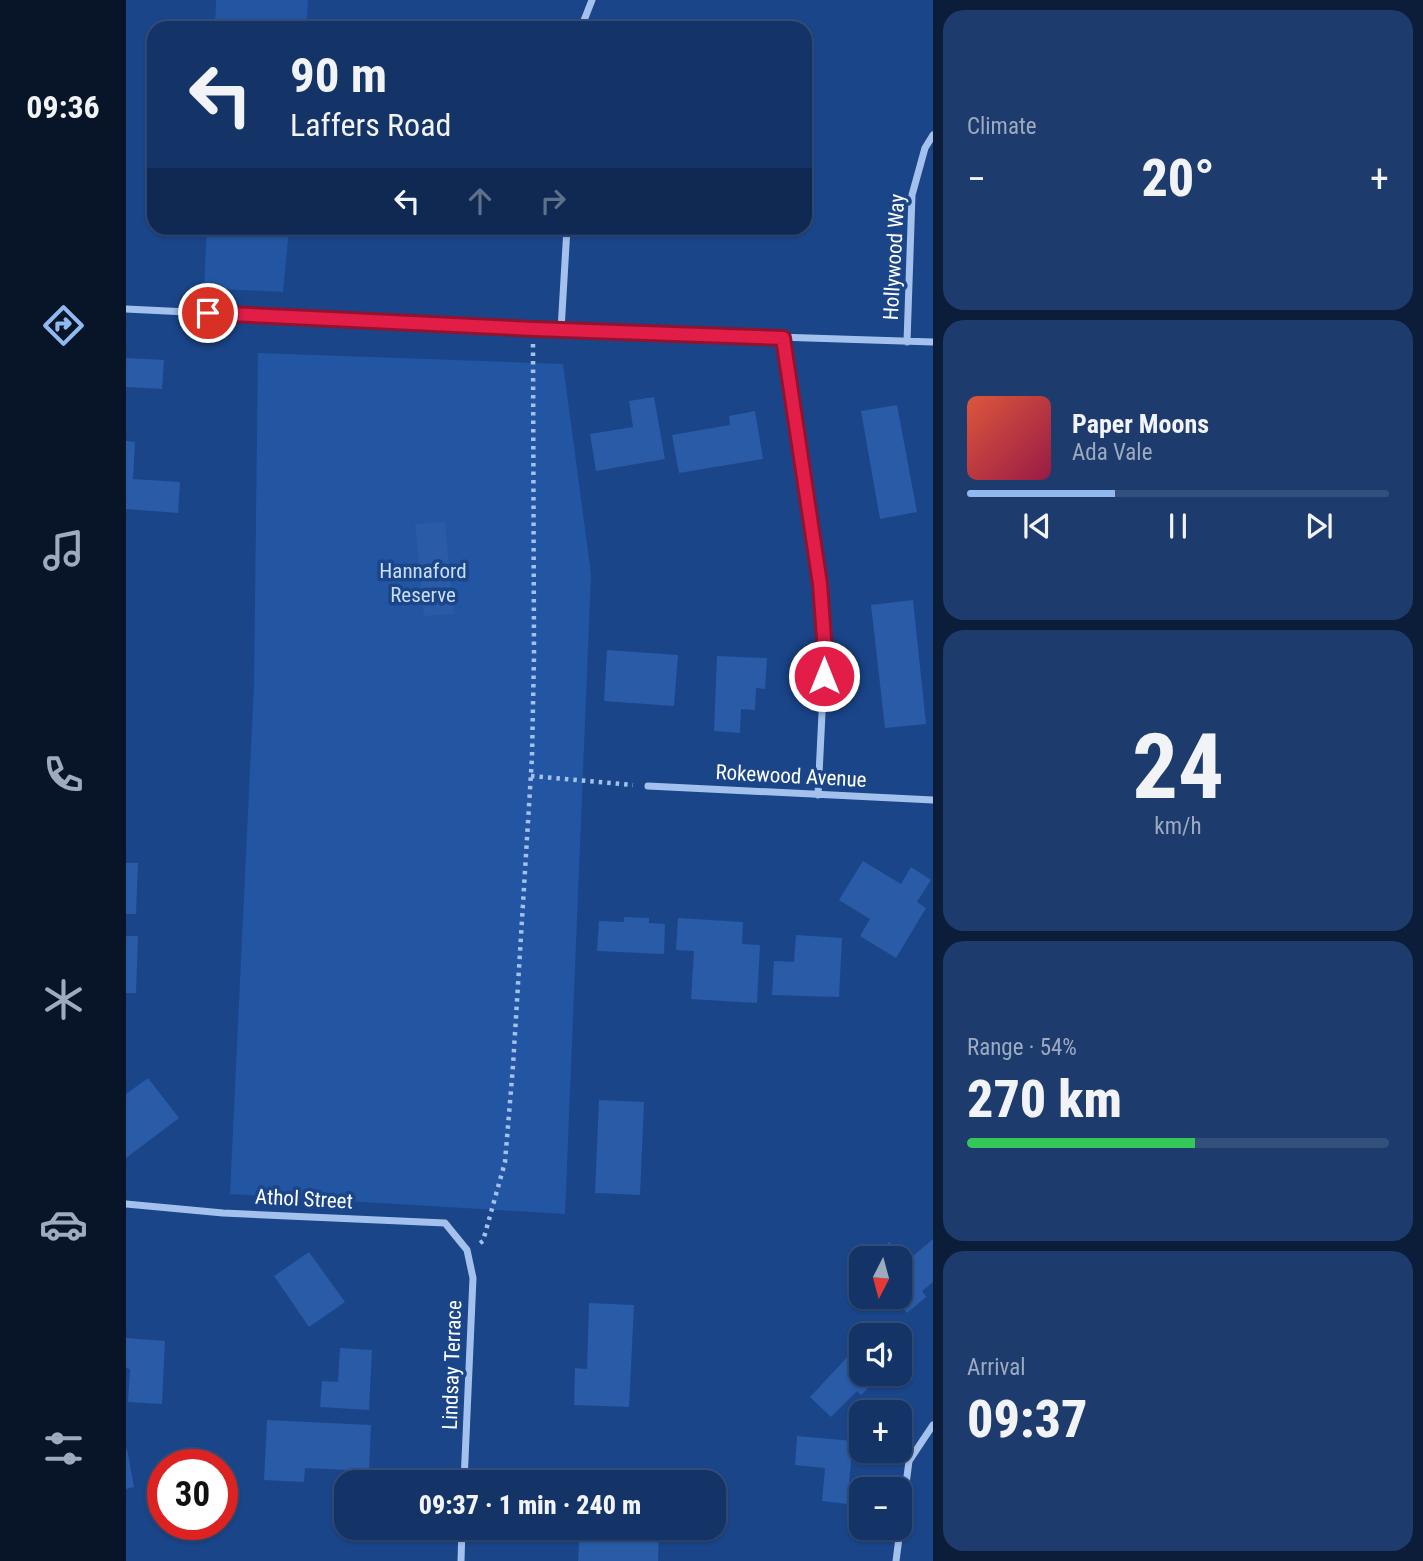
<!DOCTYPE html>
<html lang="en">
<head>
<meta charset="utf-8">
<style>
  :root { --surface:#143467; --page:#1d3c6d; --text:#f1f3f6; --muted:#9daac0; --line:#334f7b; --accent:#90b9f0 }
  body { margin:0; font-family:"Roboto Condensed",sans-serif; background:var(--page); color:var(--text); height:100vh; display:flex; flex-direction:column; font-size:26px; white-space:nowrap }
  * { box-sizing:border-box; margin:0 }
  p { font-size:23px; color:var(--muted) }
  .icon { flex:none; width:38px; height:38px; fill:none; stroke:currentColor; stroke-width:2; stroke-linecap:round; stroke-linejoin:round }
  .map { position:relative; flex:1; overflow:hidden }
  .drawer { display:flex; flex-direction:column; gap:10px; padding:10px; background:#0b1d39; width:490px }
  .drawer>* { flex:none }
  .banner { position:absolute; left:21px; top:21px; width:665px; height:214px; border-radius:21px; box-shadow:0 2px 5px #0004,0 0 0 2px var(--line); background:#143467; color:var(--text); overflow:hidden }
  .needle { width:46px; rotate:186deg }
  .tools { position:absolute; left:723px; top:1246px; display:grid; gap:14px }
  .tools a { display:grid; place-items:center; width:63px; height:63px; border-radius:14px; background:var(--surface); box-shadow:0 2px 5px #0004,0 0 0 2px var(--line); font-size:35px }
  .speed { position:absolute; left:21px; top:1449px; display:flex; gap:14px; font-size:35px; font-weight:700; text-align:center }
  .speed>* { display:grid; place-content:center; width:91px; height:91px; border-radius:50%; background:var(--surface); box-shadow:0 2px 5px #0004,0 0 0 2px var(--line); line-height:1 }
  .speed .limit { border:10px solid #d22; background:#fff; color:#111 }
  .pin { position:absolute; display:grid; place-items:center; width:60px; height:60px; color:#fff; margin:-30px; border:4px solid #fff; border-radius:50%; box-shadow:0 2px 7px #0007 }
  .me { position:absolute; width:77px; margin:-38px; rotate:0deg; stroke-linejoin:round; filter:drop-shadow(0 0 5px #0008) }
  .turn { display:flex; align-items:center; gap:24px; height:147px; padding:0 28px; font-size:32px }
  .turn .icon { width:91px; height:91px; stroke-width:2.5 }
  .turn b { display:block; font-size:49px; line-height:60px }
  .lanes { display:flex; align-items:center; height:66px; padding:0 28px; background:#0003; justify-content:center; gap:35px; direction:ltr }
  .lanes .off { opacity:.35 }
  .big { font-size:52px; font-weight:800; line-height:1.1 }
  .drawer .card { flex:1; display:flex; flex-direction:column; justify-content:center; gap:10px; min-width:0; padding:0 24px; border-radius:21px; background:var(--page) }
  .drawer .dial { align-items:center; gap:0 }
  .dial b { font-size:91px; line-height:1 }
  .song { display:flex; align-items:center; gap:21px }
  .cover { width:84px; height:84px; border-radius:10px; background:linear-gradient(135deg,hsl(10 70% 55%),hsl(340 70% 35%)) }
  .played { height:7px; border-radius:4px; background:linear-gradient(90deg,var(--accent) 35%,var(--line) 35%) }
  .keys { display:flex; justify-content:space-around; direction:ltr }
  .heat { display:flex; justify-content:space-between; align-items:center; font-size:38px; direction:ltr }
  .charge { height:10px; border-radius:5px; background:linear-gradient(90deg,#34c759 54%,var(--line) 0) }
  .trip { position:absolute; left:208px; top:1470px; width:392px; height:70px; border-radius:21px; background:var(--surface); box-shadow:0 2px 5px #0004,0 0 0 2px var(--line); font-weight:800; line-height:70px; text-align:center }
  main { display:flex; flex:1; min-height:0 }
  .menu { display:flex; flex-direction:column; width:126px; justify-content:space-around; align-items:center; background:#081529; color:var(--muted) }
  .menu .icon { width:49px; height:49px }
  .menu .active { color:var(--accent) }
  .menu b { font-size:32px; color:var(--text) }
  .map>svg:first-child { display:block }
  .green { fill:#2356a2 }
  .building { fill:#295ba7 }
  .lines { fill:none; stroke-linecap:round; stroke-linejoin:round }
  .path { stroke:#a4c1ed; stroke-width:4.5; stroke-dasharray:3.5 5; stroke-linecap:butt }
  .street { stroke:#a4c1ed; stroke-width:7 }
  .route-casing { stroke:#92132f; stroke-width:18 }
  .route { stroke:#e11d48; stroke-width:12 }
  .labels { text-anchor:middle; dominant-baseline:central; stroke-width:7; stroke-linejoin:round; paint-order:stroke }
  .street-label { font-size:21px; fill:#fff; stroke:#1a4589 }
  .park-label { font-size:21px; fill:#c9ddf9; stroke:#1a4589 }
</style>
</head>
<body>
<main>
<nav class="menu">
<b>09:36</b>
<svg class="icon active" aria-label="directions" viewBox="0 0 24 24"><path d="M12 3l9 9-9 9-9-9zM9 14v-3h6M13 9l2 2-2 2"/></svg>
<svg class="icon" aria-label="music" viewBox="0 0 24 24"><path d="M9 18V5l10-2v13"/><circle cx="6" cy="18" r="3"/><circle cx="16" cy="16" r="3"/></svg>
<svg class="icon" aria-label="phone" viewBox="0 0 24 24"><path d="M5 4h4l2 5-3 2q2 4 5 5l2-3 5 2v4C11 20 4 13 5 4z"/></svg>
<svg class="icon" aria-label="climate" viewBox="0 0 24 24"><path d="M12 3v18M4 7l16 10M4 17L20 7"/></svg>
<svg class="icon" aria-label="car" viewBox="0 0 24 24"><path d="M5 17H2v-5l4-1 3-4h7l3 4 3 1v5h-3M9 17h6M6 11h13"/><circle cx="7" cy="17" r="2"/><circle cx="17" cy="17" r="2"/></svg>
<svg class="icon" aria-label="filters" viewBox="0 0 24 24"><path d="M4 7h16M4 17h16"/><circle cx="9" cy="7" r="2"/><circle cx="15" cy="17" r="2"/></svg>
</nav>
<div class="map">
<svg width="807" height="1561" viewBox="0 0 807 1561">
  <rect width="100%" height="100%" fill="#1a4589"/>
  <path class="green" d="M90,0H182L180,28H89Z
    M81,228H163L157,292L78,288Z
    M132,353L437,364L465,574L439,1214L104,1194L128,685Z"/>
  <path class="building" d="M0,358L38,360L36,389L0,387Z
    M528,397L539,459L470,471L464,434L507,427L503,401Z
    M771,405L791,512L754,519L735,411Z
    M629,411L637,459L553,473L546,435L604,425L603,416Z
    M0,441L9,442L7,479L54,482L52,513L0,509Z
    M319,522L328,614L298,616L289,524Z
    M787,600L800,724L759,728L745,605Z
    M481,650L552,655L548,706L478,701Z
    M591,656L641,658L639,689L630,688L629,710L615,709L614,733L588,731Z
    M737,861L775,884L785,867L805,880L791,902L800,908L770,958L734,936L744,919L713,900Z
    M0,863H12L10,914H0Z
    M498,917L523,918V923L539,924L538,954L471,951L473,921L498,922Z
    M552,918L617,922L616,944L634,945L631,1003L565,999L568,951L550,950Z
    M670,935L716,938L713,997L646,995L648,961L668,962Z
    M0,936H12L10,993H0Z
    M22,1078L53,1118L0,1158V1094Z
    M473,1100L518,1102L514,1195L469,1193Z
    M807,1239V1282L796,1291L800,1297L781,1313L768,1297H774V1258H744L763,1242L780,1262Z
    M183,1252L219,1302L183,1327L148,1276Z
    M463,1303L508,1305L503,1407L448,1405L449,1368L461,1369Z
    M0,1338L39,1341L36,1404L2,1402L4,1369L0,1368Z
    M214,1348L246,1350L243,1410L194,1407L196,1381L212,1382Z
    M726,1352L735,1361V1374H744L750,1380L735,1395L731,1391L705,1417L684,1397Z
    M141,1420L245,1425L243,1471L179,1468L178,1482L138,1480Z
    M671,1436L727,1441L721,1504L696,1501L699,1468L669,1465Z
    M0,1449H1L8,1487L0,1489Z
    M457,1469L490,1470L489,1482H456Z
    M454,1528L506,1530V1528H533L532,1561H452Z"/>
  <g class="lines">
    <path class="path" d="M405,776L507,785
      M354,1243L357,1241L379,1162L387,1066L406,757L408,655L407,344"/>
    <path class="street" d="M455,28L466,0
      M0,309L408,329L807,342
      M435,330L441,228
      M657,338L694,585L699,652L692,795
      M781,342L786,195L799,148L807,135
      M522,786L807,800
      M0,1204L97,1213L319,1223L341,1250L347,1278L338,1482
      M335,1561L336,1528
      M770,1561L783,1461L807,1425"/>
  </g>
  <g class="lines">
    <defs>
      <path id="route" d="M82,313L408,329L657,338L694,584L699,652L698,676"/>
    </defs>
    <use href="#route" class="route-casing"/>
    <use href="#route" class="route"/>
  </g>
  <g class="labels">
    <g class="street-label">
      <text transform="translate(768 257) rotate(-87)">Hollywood Way</text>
      <text transform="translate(665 776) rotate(3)">Rokewood Avenue</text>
      <text transform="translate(178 1199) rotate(3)">Athol Street</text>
      <text transform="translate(326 1365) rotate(-88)">Lindsay Terrace</text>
    </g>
    <g class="park-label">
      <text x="297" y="571">Hannaford<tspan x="297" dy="24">Reserve</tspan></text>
    </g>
  </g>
</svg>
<div class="tools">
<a><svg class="needle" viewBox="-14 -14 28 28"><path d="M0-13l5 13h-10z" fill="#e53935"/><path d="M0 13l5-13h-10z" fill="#9daac0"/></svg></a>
<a><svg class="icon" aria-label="sound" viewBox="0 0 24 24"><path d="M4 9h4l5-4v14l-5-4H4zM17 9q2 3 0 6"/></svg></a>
<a>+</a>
<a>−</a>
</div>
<div class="speed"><div class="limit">30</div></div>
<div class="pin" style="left:82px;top:313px;background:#d93025"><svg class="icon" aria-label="arrive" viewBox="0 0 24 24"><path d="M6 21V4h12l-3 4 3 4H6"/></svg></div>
<svg class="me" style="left:698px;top:676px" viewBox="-20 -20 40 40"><circle r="17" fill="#e11d48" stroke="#fff" stroke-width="3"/><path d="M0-11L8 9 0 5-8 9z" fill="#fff"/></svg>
<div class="trip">09:37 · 1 min · 240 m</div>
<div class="banner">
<div class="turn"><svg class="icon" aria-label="left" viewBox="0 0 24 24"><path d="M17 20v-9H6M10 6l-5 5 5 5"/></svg><div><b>90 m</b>Laffers Road</div></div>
<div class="lanes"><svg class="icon" aria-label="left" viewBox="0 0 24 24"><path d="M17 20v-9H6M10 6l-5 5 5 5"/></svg><svg class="icon off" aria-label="ahead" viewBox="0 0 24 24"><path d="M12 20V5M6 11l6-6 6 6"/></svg><svg class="icon off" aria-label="right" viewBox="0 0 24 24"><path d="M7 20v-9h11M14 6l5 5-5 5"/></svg></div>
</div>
</div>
<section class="drawer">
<div class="card"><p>Climate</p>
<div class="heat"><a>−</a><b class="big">20°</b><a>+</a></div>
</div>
<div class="card">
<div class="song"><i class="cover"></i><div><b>Paper Moons</b><p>Ada Vale</p></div></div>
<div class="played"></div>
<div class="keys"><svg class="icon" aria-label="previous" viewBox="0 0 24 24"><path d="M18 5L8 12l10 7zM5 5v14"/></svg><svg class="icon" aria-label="pause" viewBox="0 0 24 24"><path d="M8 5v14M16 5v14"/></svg><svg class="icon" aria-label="next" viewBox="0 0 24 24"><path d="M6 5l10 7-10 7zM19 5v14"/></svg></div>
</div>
<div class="card dial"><b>24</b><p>km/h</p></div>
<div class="card"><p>Range · 54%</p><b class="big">270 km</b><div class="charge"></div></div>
<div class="card"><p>Arrival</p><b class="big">09:37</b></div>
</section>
</main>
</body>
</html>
